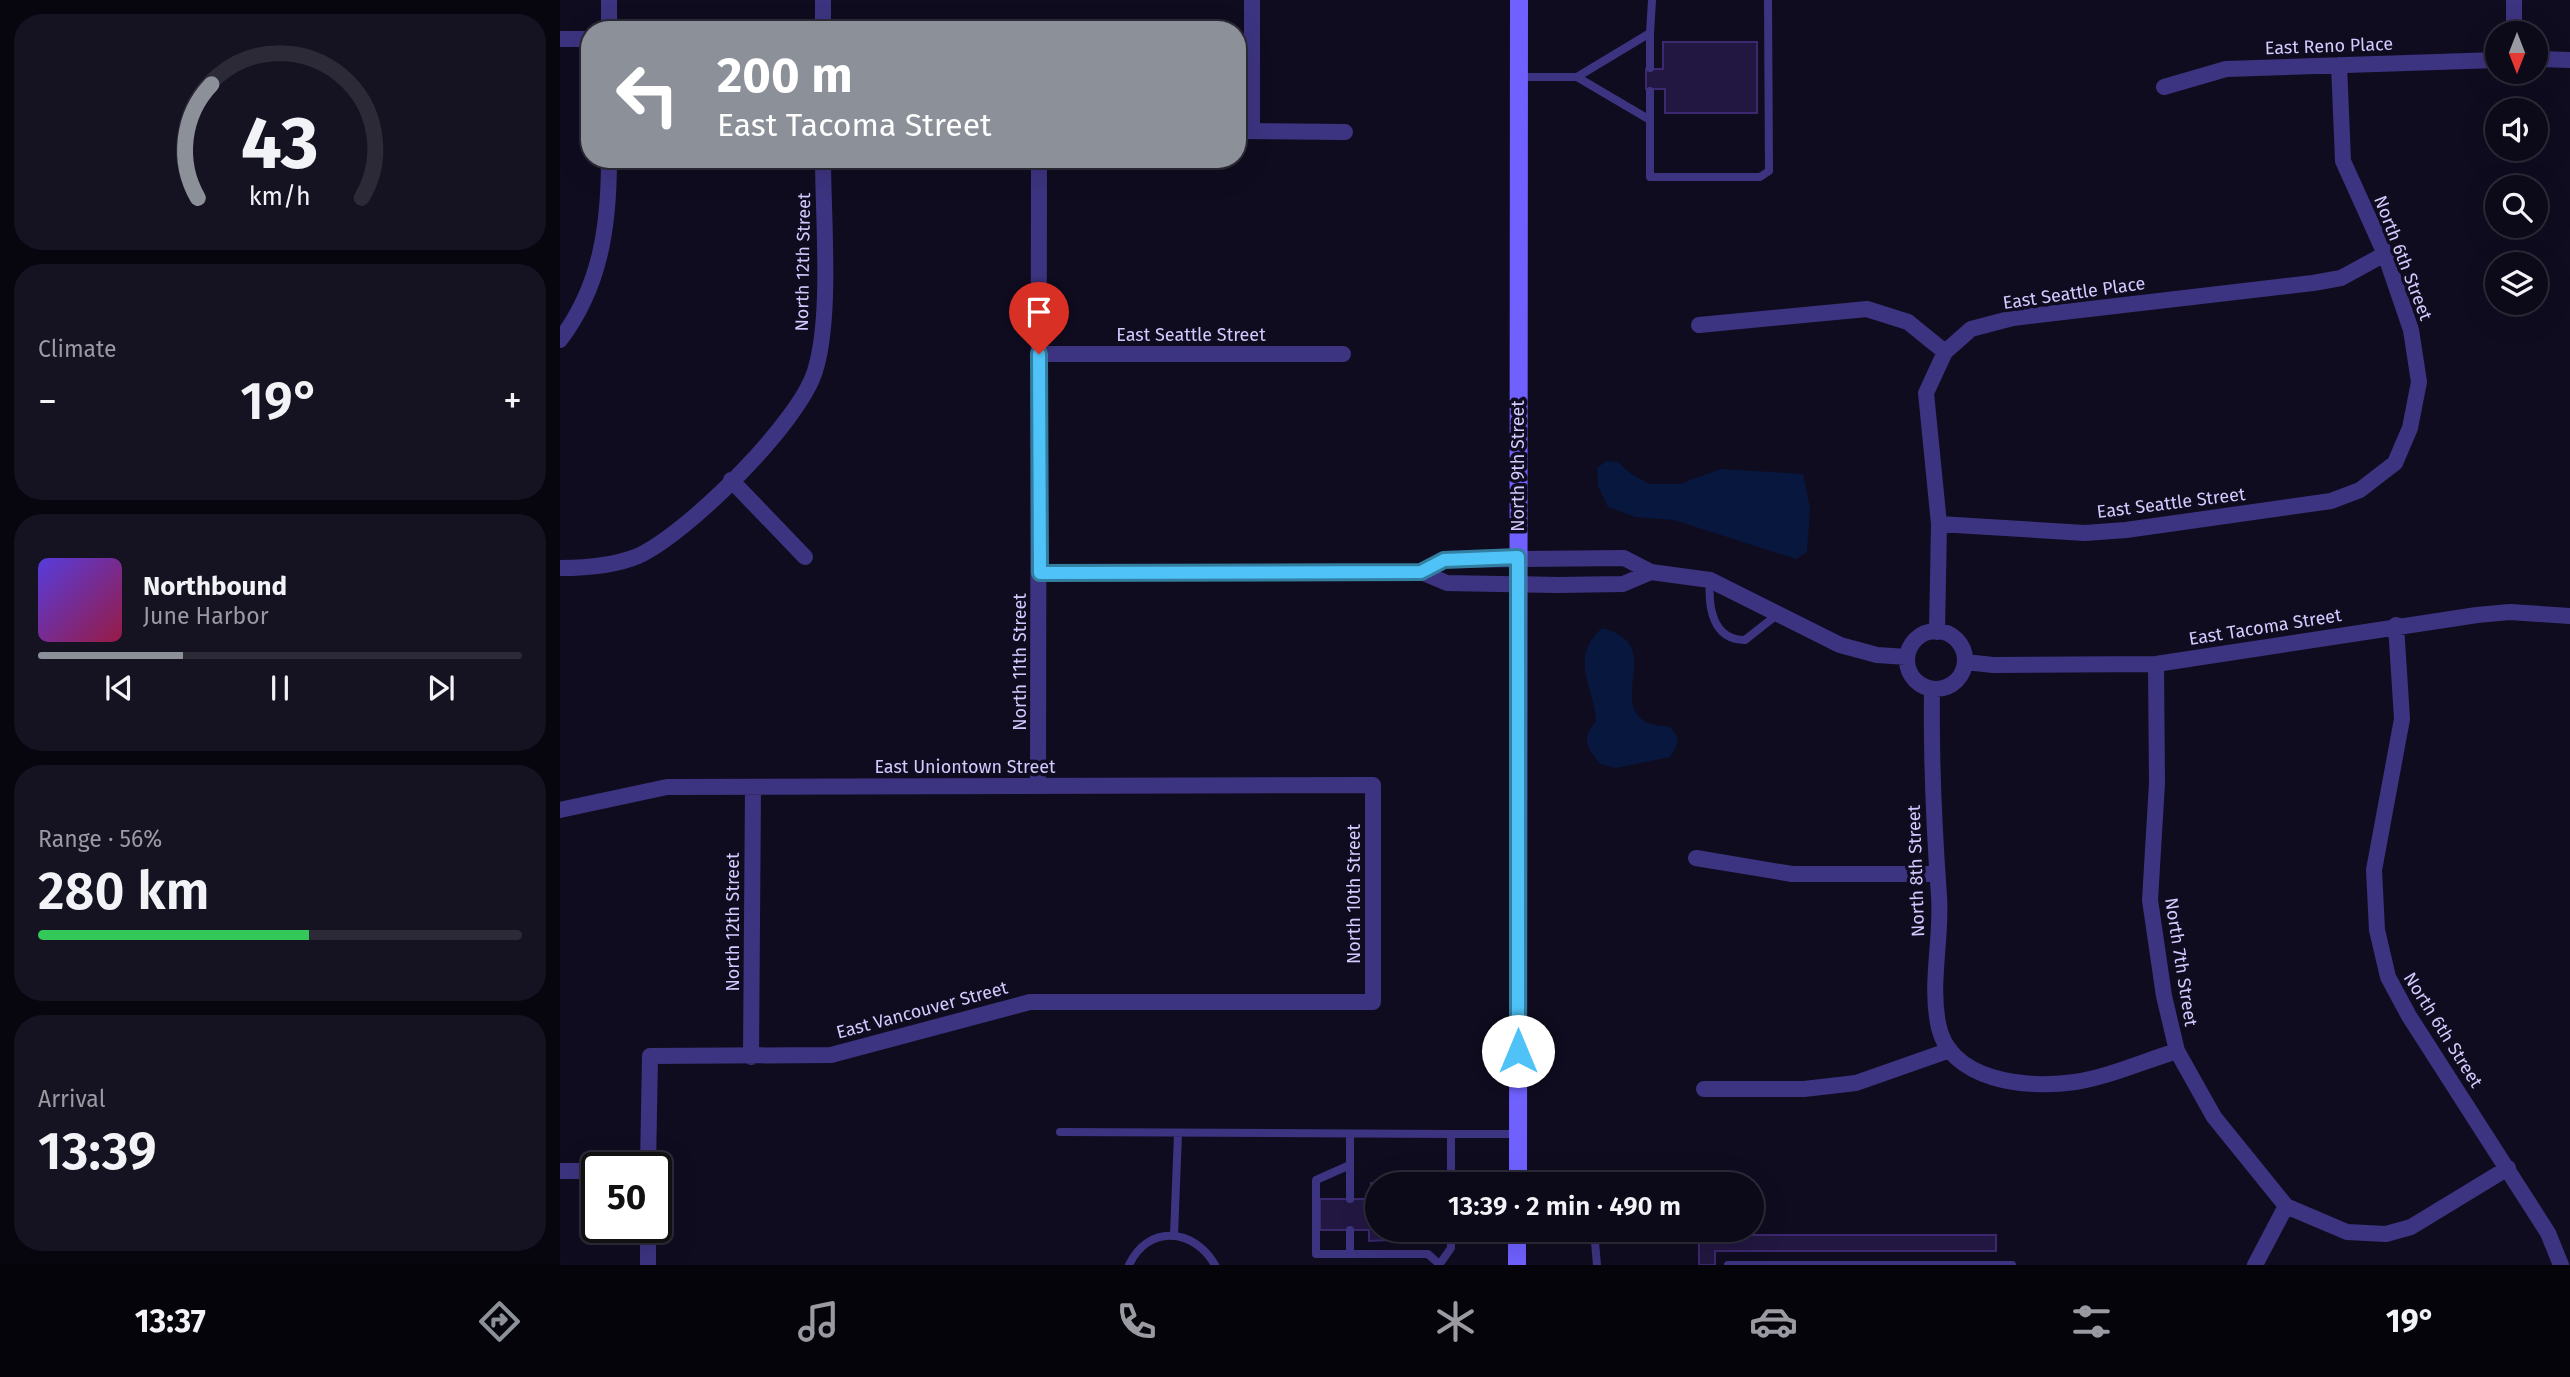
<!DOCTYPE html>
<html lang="en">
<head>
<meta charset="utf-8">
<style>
  :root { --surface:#0c0918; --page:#151221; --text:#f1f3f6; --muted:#9a9aa2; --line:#2c2a37; --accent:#8c9099 }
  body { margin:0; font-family:"Fira Sans",sans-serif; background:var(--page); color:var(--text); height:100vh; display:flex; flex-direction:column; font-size:26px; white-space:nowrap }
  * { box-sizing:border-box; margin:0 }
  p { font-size:23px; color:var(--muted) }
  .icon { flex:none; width:38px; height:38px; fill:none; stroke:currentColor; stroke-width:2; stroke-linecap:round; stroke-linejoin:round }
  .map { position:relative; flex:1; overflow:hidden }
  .drawer { display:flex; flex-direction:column; gap:14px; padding:14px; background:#07050d; width:560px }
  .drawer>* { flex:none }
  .top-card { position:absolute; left:21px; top:21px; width:665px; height:147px; border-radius:28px; box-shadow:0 7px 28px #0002,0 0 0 2px var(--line); background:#8c9099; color:#fff; overflow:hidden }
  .needle { width:46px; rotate:180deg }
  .fabs { position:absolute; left:1925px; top:21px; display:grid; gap:14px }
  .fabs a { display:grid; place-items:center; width:63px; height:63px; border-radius:50%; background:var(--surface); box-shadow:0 7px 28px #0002,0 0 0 2px var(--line); font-size:35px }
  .speed { position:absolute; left:21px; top:1152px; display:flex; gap:14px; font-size:35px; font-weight:700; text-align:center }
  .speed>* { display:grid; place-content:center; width:91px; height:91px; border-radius:50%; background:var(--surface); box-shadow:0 7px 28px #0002,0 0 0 2px var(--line); line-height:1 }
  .speed .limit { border:4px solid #111; border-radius:10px; background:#fff; color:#111 }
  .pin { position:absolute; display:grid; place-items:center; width:60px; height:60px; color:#fff; margin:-72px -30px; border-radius:50% 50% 50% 0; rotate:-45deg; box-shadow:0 0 7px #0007 }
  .pin .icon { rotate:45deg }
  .me { position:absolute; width:77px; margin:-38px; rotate:0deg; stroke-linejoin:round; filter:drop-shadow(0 0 5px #0008) }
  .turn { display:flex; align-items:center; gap:24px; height:147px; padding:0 21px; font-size:32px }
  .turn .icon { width:91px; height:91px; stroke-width:2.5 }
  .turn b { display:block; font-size:49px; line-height:60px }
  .big { font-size:52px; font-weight:600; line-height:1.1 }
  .drawer .widget { flex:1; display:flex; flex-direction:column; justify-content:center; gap:10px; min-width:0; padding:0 24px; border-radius:28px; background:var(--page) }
  .drawer .dial { align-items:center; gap:0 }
  .dial svg { height:182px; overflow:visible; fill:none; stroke:var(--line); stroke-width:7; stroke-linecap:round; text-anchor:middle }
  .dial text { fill:var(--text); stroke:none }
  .song { display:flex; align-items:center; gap:21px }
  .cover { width:84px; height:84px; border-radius:10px; background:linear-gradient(135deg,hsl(250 70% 55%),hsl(340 70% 35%)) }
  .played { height:7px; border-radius:4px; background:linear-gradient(90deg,var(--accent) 30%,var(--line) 30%) }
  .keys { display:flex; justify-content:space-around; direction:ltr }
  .heat { display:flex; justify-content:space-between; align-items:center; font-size:38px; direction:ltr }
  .charge { height:10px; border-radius:5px; background:linear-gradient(90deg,#34c759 56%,var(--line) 0) }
  .trip { position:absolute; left:805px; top:1172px; width:399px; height:70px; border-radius:35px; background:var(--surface); box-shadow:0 7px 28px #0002,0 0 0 2px var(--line); font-weight:600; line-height:70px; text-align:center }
  .dock { display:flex; height:112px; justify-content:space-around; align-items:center; background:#05040a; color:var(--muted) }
  .dock .icon { width:49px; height:49px }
  .dock .active { color:var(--accent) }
  .dock b { font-size:32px; color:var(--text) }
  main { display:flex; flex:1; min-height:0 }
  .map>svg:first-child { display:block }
  .water { fill:#07173d }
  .building { fill:#221741; stroke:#3b286e; stroke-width:2 }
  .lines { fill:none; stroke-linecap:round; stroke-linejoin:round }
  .service { stroke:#3d3481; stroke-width:8 }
  .minor { stroke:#3d3481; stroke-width:16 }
  .secondary { stroke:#7061ff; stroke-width:18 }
  .route-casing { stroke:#337fa1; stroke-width:18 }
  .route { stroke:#4fc3f7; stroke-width:12 }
  .labels { text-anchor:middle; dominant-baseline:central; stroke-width:7; stroke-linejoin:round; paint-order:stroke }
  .street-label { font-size:18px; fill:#d4caff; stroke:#100c20 }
</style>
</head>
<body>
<main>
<section class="drawer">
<div class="widget dial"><svg viewBox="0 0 100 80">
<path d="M14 69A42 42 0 1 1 86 69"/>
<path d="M14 69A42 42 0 0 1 20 19" stroke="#8c9099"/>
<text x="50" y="56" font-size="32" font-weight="700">43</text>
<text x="50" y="72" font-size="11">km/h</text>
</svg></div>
<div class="widget"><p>Climate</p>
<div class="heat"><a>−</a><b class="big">19°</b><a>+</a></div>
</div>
<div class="widget">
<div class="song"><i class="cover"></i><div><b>Northbound</b><p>June Harbor</p></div></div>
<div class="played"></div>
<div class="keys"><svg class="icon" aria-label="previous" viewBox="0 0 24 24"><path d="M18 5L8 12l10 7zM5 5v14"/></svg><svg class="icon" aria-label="pause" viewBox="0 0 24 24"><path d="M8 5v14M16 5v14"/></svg><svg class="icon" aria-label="next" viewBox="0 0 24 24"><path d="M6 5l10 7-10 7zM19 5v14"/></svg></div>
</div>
<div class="widget"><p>Range · 56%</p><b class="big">280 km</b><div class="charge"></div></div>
<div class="widget"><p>Arrival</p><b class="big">13:39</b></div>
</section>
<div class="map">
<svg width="2010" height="1265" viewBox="0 0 2010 1265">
  <rect width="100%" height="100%" fill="#100c20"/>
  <path class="water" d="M1046,461L1058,462L1070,473L1089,484H1120L1160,469L1243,474L1250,508L1247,552L1236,559L1114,520L1075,517L1048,507L1038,486L1037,468Z
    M1042,628C1107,644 1046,702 1088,723C1094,725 1103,726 1110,727L1118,738L1116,748L1110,757L1056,768L1040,764C1026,745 1021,740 1036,721C1034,685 1008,659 1042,628Z"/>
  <path class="building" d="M1103,42H1197V113H1105V89H1086V69H1103Z
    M811,1183L831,1184L817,1185V1230H851V1239L809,1241V1230H760V1199H811Z
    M1139,1235H1436V1251H1155V1265H1139Z"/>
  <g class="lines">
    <path class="service" d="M1090,68V33
      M959,77H1017L1090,120V177H1200L1209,171L1208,0
      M1017,77L1090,33L1092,0
      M1090,120V91
      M1150,580C1148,606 1152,640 1185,640L1218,614
      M500,1132L891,1134
      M790,1134V1165L756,1180V1254H868L879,1264
      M790,1165V1199
      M891,1185V1134H958
      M790,1230V1254
      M1034,1230L1037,1265
      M614,1236L618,1133
      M569,1265C588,1224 634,1228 655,1265
      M879,1265L891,1248V1230
      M1168,1265H1452"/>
    <path class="minor" d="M49,0V30
      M263,0V30
      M1954,0V33
      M0,39H30
      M1976,59L2010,60
      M1604,87L1666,69L1937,60
      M677,131L785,132
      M692,131V0
      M1139,325L1307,309L1348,322L1385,352
      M0,340C41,286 49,225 49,159
      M479,354H783
      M171,480L245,557
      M1379,524L1525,533L1566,530L1771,501L1800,490L1835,463L1850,428L1859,382L1851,330L1825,254L1783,161L1779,65
      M0,568C26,568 54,566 78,556C128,533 239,423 255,371C272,317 263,218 263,159
      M861,572L884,560L1064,558L1091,572L1150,580L1280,645L1317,655L1347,657
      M479,573L861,572L887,583L999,585L1063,584L1091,572
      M1836,625L1842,719L1814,870L1817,930L1828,977L1849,1016L1988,1233L2001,1265
      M1347 660a29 29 0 1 1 58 0a29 29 0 1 1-58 0Z
      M1377,632L1379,524L1366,393L1385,352L1411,329L1453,318L1753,283L1781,278L1825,254
      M1405,662L1433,665L1596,664L1917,615L1950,612L2010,616
      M1596,664L1597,783L1590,900L1604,996L1617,1051L1654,1117L1726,1206L1787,1232L1826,1234L1851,1227L1948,1168
      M1372,689C1371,758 1374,827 1379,896C1382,938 1370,981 1378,1023C1388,1082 1468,1089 1515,1082C1549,1077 1584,1061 1617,1051
      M478,786L479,159
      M0,810L107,787L813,785V1002H470L271,1055L90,1056L88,1167
      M1136,858L1232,874H1376
      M191,1057L193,787
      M1144,1089H1244L1296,1083L1390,1050
      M0,1171H37
      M88,1227V1265
      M1695,1265L1726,1206"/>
    <path class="secondary" d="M958,1185L959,0
      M957,1230V1265"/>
  </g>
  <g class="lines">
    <defs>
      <path id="route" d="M479,354L480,573L861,572L884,560L958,557V1051"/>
    </defs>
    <use href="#route" class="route-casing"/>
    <use href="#route" class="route"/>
  </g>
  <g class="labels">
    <g class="street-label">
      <text transform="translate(1769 46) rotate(-2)">East Reno Place</text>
      <text transform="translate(1843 258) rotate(69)">North 6th Street</text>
      <text transform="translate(243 262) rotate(-89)">North 12th Street</text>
      <text transform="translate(1514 293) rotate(-8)">East Seattle Place</text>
      <text x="631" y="335">East Seattle Street</text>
      <text transform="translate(958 466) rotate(-90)">North 9th Street</text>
      <text transform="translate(1611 503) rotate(-7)">East Seattle Street</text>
      <text transform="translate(1705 627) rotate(-9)">East Tacoma Street</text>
      <text transform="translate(460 662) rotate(-90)">North 11th Street</text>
      <text x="405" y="767">East Uniontown Street</text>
      <text transform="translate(1356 871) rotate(-92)">North 8th Street</text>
      <text transform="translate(794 894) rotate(-90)">North 10th Street</text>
      <text transform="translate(173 922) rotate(-90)">North 12th Street</text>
      <text transform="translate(1621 962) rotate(81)">North 7th Street</text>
      <text transform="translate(362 1010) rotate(-15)">East Vancouver Street</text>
      <text transform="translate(1883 1030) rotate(58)">North 6th Street</text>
    </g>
  </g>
</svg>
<div class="fabs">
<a><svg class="needle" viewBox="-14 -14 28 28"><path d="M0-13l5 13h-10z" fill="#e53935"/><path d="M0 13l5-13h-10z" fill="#9a9aa2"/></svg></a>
<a><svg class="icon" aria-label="sound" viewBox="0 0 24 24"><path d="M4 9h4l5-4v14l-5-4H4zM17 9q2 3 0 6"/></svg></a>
<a><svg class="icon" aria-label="search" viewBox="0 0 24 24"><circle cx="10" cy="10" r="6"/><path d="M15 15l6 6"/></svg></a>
<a><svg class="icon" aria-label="layers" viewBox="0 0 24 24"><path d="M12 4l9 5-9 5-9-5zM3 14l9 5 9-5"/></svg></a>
</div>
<div class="speed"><div class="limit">50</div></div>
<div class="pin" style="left:479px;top:354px;background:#d93025"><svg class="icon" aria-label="arrive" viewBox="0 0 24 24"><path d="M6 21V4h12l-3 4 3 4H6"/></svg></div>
<svg class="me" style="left:958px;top:1051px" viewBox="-20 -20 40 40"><circle r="19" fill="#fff"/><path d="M0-13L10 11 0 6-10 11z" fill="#4fc3f7"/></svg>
<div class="trip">13:39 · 2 min · 490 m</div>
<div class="top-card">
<div class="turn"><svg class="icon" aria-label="left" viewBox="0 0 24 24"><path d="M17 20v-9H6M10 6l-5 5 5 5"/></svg><div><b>200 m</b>East Tacoma Street</div></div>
</div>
</div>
</main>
<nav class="dock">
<b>13:37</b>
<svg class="icon active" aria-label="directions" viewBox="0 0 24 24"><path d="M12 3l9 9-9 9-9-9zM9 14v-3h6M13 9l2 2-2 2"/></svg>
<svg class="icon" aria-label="music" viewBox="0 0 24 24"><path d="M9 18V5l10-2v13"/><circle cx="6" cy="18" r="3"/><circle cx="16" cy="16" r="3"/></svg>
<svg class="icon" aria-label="phone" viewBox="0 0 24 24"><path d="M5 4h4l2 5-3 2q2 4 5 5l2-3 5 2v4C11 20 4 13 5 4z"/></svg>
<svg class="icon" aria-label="climate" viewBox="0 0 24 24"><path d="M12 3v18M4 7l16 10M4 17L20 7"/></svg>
<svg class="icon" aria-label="car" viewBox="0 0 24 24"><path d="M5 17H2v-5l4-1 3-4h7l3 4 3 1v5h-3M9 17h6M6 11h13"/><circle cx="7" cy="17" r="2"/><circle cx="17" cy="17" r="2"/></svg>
<svg class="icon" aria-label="filters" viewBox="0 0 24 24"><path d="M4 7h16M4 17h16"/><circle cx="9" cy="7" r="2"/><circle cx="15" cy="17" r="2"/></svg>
<b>19°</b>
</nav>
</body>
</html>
